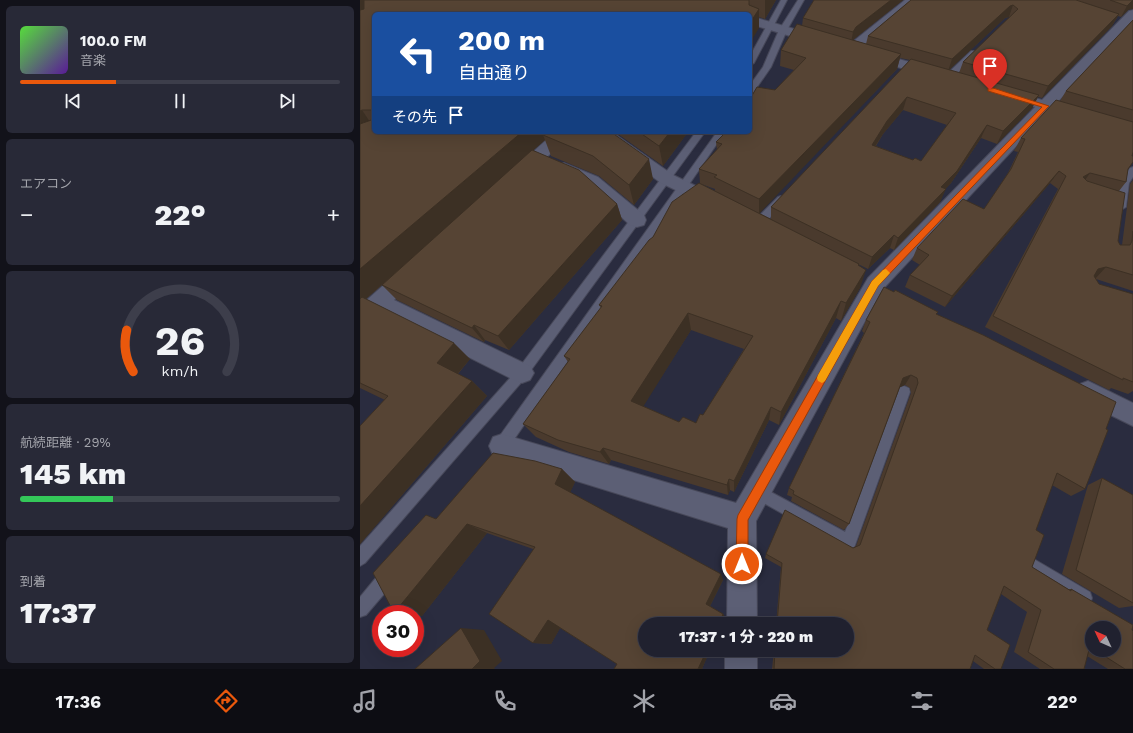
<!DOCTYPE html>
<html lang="ja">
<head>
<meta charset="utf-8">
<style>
  :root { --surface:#20212f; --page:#282937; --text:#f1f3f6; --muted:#a2a3aa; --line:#3d3e4b; --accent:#ea580c }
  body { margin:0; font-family:"Work Sans","Noto Sans JP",sans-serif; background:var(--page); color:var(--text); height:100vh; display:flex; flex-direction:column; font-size:15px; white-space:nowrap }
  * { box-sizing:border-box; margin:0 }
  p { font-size:13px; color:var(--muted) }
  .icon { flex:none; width:22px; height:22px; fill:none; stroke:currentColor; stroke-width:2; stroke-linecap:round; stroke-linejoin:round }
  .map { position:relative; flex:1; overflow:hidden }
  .side { display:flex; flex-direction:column; gap:6px; padding:6px; background:#12121a; width:360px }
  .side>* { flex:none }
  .hud { position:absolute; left:12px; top:12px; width:380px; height:122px; border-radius:6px; box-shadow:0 4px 16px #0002,0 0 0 1px var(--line); background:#1a4fa0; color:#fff; overflow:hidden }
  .needle { width:26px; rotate:314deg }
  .controls { position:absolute; left:725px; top:621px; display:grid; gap:8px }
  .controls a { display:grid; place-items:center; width:36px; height:36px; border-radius:50%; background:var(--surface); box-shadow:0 4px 16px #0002,0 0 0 1px var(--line); font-size:20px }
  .speed { position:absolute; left:12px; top:605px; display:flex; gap:8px; font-size:20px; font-weight:700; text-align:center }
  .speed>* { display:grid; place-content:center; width:52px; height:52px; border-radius:50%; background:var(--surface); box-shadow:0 4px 16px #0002,0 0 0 1px var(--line); line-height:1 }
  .speed .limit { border:6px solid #d22; background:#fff; color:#111 }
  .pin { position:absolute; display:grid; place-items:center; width:34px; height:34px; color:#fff; margin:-41px -17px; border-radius:50% 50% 50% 0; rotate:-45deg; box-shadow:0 0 4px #0007 }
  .pin .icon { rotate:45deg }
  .me { position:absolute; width:44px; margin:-22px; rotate:0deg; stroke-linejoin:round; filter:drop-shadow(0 0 3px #0008) }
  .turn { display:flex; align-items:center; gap:14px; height:84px; padding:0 20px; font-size:18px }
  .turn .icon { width:52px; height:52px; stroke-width:2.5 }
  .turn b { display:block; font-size:28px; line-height:34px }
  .then { display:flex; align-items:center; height:38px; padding:0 20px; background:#0003; gap:8px; font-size:15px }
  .big { font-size:30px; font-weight:800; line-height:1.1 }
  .side .tile { flex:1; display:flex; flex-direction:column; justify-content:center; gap:6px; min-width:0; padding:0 14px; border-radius:6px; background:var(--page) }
  .side .dial { align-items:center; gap:0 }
  .dial svg { height:104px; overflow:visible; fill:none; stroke:var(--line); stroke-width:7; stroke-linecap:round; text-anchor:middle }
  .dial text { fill:var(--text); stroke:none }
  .song { display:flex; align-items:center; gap:12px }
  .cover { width:48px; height:48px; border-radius:6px; background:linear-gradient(135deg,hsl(110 70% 55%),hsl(270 70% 35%)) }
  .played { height:4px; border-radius:2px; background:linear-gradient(90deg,var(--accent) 30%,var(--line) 30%) }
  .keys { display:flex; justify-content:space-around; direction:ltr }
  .heat { display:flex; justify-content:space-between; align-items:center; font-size:22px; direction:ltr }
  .charge { height:6px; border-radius:3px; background:linear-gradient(90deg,#34c759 29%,var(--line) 0) }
  .trip { position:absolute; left:278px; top:617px; width:216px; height:40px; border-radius:20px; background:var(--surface); box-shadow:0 4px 16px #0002,0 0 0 1px var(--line); font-weight:800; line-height:40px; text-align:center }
  .tabs { display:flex; height:64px; justify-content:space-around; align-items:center; background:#0d0d13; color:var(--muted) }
  .tabs .icon { width:28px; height:28px }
  .tabs .on { color:var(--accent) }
  .tabs b { font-size:18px; color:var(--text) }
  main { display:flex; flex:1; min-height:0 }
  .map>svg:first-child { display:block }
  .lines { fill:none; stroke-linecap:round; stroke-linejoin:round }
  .lane-casing { stroke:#474859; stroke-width:2 }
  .street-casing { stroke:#474859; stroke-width:2 }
  .secondary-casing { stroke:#474859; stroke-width:2 }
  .lane { fill:#5c5f75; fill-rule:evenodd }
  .street { fill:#5c5f75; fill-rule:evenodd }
  .secondary { fill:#5c5f75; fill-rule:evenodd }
  .wall { fill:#4a3a2d; fill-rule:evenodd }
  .shaded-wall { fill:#3c3024 }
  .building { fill:#564434; stroke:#3c3024; fill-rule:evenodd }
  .route { fill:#ea580c; stroke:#983908 }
  .slow { fill:#f59e0b }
</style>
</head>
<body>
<main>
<section class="side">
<div class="tile">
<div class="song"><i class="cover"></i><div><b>100.0 FM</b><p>音楽</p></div></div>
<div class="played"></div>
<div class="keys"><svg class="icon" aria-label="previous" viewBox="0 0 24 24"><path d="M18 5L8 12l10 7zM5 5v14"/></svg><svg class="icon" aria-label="pause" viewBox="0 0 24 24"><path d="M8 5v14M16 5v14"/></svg><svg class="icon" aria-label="next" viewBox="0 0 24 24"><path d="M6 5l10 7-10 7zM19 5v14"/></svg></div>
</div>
<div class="tile"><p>エアコン</p>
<div class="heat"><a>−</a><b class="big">22°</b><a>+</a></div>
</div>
<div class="tile dial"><svg viewBox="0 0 100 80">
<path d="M14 69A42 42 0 1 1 86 69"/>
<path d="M14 69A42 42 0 0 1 9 37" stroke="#ea580c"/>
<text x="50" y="56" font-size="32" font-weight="700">26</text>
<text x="50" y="72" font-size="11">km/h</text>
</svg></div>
<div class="tile"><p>航続距離 · 29%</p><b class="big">145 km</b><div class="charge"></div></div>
<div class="tile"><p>到着</p><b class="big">17:37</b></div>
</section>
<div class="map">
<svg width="773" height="669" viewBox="0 0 773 669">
  <rect width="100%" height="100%" fill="#2a2c3f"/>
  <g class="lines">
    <defs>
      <path id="lane" d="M421,0H427L394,63L390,65V56Z
        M438,0H444L427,30L411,67L393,93H390V85L403,67L419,30Z
        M611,51H614L618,53L592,79H586V75Z
        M336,132H345L166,377L5,563L0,566V546L158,369Z
        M357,132H365L144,454L139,456L134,454L132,449L134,444Z
        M773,167V177L769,183L766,207L761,210L757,209L756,207L759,183L770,168Z
        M421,196L424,197L426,199L424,201L402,227H394L393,224L394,221L418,197Z
        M544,386L549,388L550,392L494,548L489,551L484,548L393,497L391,492L393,487L398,485L485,532L538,392L539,388Z
        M672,558L730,592L732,598L730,604L724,606L718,604L666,572L664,566L666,560Z
        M30,566L36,568L38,574L36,580L6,615L0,617V597L24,568Z"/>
      <path id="street" d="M545,0H559L505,46C500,52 498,56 489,54L487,51L495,40Z
        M773,10V21L522,290L396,521L397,624H367L368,528L133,455L129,446L133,437L142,434L376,503L508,278L769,11Z
        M195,132H213L165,178L159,180L153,178L150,174L153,170Z
        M233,132H252L313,175L363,199L366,203L363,207L357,209L351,207L301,183L235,135Z
        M204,163L238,177L284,215L286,220L284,225L277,227L270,225L226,185L198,173L195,169L198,165Z
        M51,265L58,267L61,273L58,279L34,300L170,366L174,373L170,380L162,383L154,380L21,313L8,325L0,328V306L44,267Z
        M728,381L773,403V426L720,400L716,392L720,384Z
        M365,650H397V669H365Z"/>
      <path id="secondary" d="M390,16L465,38L467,41L465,44L460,45L390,24Z
        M510,51L578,70L580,73L578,76L573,77L505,58L503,55L505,52Z
        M647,90L773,126V136L642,97L640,94L642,91Z"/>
    </defs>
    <use href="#lane" class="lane-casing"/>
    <use href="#street" class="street-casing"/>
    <use href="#secondary" class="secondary-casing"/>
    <use href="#lane" class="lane"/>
    <use href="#street" class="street"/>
    <use href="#secondary" class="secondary"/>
  </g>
  <path class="wall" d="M0,0H416L405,19L399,17V28L390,14H14V132H251L293,179L274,205L239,176L191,156L185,140L173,150L257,204L262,220L149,350L125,340L124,342L37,300L22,285L6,299L110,359L98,374L112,381L127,396L0,544V426L25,400L0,388Z
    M454,0H543L493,40L506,44L508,36L551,0H773L768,10L761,17L758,16L752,26L682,98L678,97L672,108L637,144L621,138L591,183L585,189L580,202L534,250L530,248L508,269L466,248L499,264L500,288L481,321L476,318L419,425L409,420L374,492L370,490L368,495L251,460L249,464L209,452L176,437L163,424L208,362L204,356L241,308L239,305L293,237L340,183L339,169L357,150L356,142L415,90L434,70L420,66L421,50L442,26L443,18ZM649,17H650L603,62L599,73L589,70L645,18ZM540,58L550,60L411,207V219L399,213L537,69ZM543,110L587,125L561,161L553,160L516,146L523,134ZM341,184L355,189V191ZM331,330L384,349L343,415L336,423L319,422L283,406Z
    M773,20V152L768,169L766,182L759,191L758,241L760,245H762L770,184L773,180V291L736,279L739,284L773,294V391L768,394L751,388L749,390L625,327L698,189L690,183L585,307L545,287L550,275L560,265L552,260L557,248L624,209L648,173L658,152L654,151L661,138L700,101L706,91Z
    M255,132H328L303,166Z
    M577,314L725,489L711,496L692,485L676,530L672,567L708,589H711L772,630L773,669H748L727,656L724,669H680L654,652L667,612L641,594L627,630L635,669H624L613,661L610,669H412L414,650H487V624H416L421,567L405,558L406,554L493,548L496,546L551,393L550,388L545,385L540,387L489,524L484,530L431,501L432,497L427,495L429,488L504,333L502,331L506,320ZM732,628L754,650H732Z
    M202,469L215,482L210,492L363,580L350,606L363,614L365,617L362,624H285L350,650L342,669H254L257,664L200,628L191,644L173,643V549L127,533L62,616L55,615V614H47L34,613L76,519Z
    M742,478L773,495V606L759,608L702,574L728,485Z"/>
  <path class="shaded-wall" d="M0,0H3L14,19L0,23Z
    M405,0H416L405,19Z
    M531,0H543L494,39L491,43L493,32L496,27Z
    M773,0V9L768,10L761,17L767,6Z
    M653,5L649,17L645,18L588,71L592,59L650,6Z
    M399,9V28L390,43V23Z
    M759,14L752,26L682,98L688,86Z
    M541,54L537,69L399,214V199Z
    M679,95L672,108L637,144L643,131Z
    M547,97L543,110L523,134L508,157L512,145L527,121Z
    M2,110L14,128L0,137V111Z
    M627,125L621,138L591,183L577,199L586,189L580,202L534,250L538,238L581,187Z
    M162,132H193L183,135L185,140L0,304V269Z
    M310,132H328L303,166L299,146Z
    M289,159L293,179L274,205L269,185Z
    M699,171L690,183L585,307L592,296Z
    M730,173L721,186L723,177Z
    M257,204L262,220L149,350L138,336Z
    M534,235L530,248L508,269L512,257Z
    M746,267L735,279L728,281L738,269Z
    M506,270L500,288L481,321L486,303Z
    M481,301L476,318L419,425L421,412Z
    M328,313L331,330L278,415L271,401Z
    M114,325L125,340L124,342L112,328Z
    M94,343L110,359L94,378L77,363Z
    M551,375L545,385L538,388L543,378Z
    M112,381L127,396L0,544V506Z
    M411,407L409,420L374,492V481Z
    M243,448L251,460L249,464L240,452Z
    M202,469L215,482L209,495L195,484Z
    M369,479L370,490L368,495L367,485Z
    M107,524L127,533L62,616L55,615V614H47L34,613Z
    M361,574L363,580L349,608L346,604Z
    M363,614L365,617L362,624H359Z
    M188,620L203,623L191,644L173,643Z
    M101,628L124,630L142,661L134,668L135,669H112Z
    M347,650H350L342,669H338Z"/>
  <path class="building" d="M3,0H389V5L399,9L390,23V14H14V110H2L0,111V10L4,9V0Z
    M454,0H531L496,27L493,32L443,18Z
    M551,0H716L759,14L688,86L603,62L658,9L653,5L650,6L592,59L508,36Z
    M750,0H773L767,6Z
    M773,20V110L706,91Z
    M437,24L541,54L399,199L354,177L357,175L339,169L362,144L356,142L366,132H390V99L397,87L415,90L446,58L421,50Z
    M551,59L679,95L643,131L627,125L597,171L581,187L586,189L538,238L534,235L512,257L411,207ZM547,97L596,113L561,161L555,158L553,160L512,145L527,121Z
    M696,100L773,122V152L772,156H773V162L768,169L766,182L730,173L723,177L727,181L765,193L758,241L760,245H770L772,241L773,231V275L746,267L738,269L734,276L739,284L773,294V382L763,378V380L633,316L706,176L699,171L592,296L550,275L569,255L557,248L603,199L624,209L651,169L665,139L661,138Z
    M14,119V132H162L0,269V124Z
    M186,132H251L289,159L269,185L233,156L183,135Z
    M279,132H310L299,146Z
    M172,150L219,170L257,204L138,336L114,325L112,328L22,285Z
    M339,183L499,264L498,265L506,270L486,303L481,301L421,412L411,407L374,481L369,479L367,485L243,448L240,452L198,440L163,424L210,359L204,356L242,306L239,305L289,240L293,237L312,202ZM328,313L393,336L343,415L340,414L336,423L323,417L319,422L271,401Z
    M524,287L534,292L535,290L578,312L576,314L623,335L756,402L746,429L748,430L725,489L697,473L676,530L684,535L672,567L711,591V589L773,625L772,630L773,631V669H765L735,650H754V628H732V648L730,646L724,669H694L668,652L681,610L644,586L627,630L650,645L641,669H635L615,655L610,669H414L415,650H487V624H417L422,563L406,554L425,510L493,548L500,545L558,383L557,378L551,375L543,378L489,524L433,494L434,491L429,488L510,322L506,320Z
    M2,297L94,343L77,363L112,381L0,506V426L28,396L0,383V299Z
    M133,453L175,461L202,469L195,484L361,574L346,604L363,614L359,624H285V650H347L338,669H254L257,664L188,620L173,643L129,614L175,547L107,524L34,613L13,573L66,515L76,519Z
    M742,478L773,495V603L716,570Z
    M101,628L120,661L112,669H55Z"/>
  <path class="route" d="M628,88H633L689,106L518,286L388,520V564L386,568L382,570L378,568L376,564L377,519L378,515L512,281L682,107L628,91Z"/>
  <path class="slow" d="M526,269L530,273L518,286L465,381L462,383L458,381L457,378L458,375L512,281L523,270Z"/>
</svg>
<div class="controls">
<a><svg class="needle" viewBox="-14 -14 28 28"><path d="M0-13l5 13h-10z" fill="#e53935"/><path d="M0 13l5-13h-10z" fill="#a2a3aa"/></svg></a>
</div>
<div class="speed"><div class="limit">30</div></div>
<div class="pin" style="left:630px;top:90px;background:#d93025"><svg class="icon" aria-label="arrive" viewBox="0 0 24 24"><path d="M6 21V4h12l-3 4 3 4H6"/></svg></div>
<svg class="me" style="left:382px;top:564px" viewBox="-20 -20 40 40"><circle r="17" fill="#ea580c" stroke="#fff" stroke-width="3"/><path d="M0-11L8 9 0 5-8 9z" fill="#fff"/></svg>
<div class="trip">17:37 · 1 分 · 220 m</div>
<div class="hud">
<div class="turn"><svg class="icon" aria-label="left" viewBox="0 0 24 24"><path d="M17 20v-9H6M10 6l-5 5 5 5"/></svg><div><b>200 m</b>自由通り</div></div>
<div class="then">その先<svg class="icon" aria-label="arrive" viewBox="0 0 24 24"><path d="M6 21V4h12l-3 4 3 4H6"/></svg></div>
</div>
</div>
</main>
<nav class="tabs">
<b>17:36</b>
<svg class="icon on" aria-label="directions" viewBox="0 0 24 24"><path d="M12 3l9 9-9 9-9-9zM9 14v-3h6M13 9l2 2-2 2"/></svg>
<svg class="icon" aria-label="music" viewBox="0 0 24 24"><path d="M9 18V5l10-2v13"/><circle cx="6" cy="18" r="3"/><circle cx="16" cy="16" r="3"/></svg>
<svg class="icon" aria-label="phone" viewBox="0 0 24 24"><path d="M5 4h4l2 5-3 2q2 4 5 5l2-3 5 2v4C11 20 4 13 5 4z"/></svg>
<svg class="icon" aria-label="climate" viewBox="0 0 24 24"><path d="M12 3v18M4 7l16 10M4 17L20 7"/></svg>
<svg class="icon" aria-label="car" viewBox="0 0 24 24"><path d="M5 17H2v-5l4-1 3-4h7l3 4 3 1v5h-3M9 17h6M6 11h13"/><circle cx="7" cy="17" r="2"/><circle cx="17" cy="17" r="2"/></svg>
<svg class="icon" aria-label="filters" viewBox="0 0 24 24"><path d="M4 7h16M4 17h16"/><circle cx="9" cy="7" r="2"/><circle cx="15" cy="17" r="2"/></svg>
<b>22°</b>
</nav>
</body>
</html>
